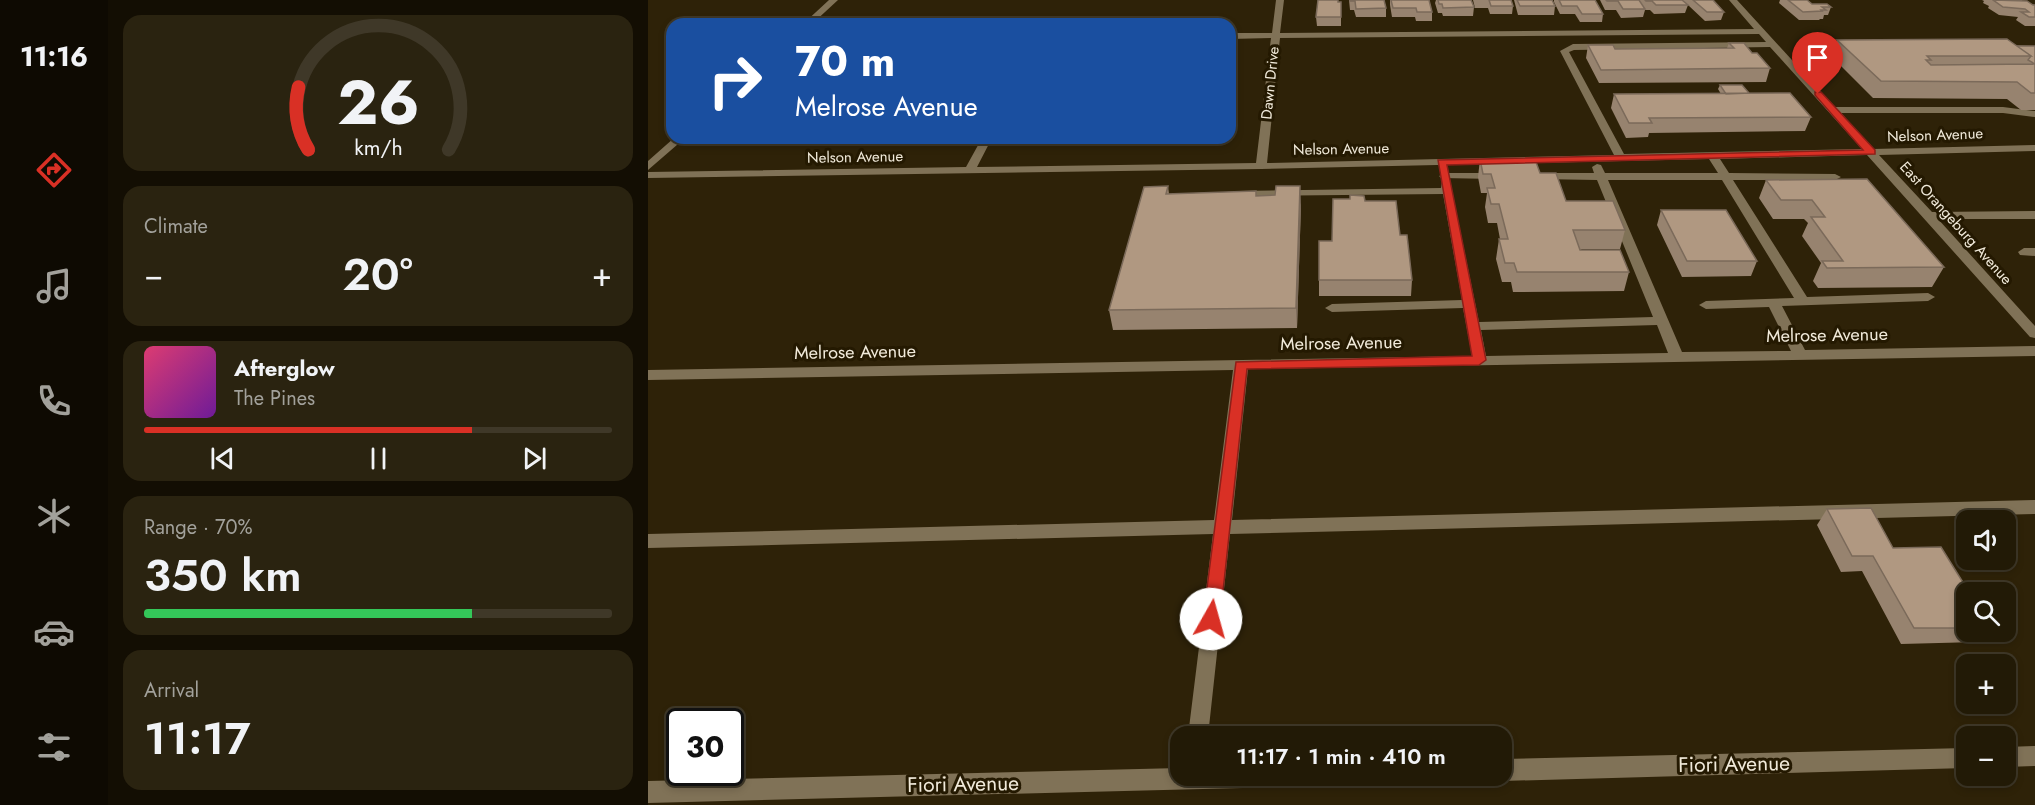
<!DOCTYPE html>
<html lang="en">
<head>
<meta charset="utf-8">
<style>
  :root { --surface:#221a06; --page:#2a2310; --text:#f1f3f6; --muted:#a2a19b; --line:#3f3828; --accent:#d93025 }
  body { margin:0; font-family:Jost,sans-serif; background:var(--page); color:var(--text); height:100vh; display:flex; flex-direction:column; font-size:22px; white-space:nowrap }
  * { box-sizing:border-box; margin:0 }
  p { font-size:20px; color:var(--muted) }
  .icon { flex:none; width:33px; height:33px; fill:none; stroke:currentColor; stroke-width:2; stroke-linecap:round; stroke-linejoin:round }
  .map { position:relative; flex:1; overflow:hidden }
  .details { display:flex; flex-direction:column; gap:15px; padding:15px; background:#130e03; width:540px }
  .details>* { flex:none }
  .banner { position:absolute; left:18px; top:18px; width:570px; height:126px; border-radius:18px; box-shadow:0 3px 9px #0003,0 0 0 2px var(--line); background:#1a4fa0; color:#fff; overflow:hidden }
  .tools { position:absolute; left:1308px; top:510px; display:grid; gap:12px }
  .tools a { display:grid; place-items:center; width:60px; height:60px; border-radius:12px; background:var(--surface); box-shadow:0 3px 9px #0003,0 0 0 2px var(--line); font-size:30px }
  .speed { position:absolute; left:18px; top:708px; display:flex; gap:12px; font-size:30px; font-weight:700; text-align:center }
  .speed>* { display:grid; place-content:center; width:78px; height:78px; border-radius:50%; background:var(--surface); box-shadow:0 3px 9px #0003,0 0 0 2px var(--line); line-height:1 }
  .speed .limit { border:3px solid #111; border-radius:9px; background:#fff; color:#111 }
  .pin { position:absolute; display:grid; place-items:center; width:51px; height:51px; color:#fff; margin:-62px -26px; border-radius:50% 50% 50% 0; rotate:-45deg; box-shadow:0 0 6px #0007 }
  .pin .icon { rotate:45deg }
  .me { position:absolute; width:66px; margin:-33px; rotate:7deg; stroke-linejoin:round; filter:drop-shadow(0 0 4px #0008) }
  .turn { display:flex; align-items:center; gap:21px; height:126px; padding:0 30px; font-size:27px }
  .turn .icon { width:78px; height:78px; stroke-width:2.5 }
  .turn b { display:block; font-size:42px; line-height:51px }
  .big { font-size:45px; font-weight:600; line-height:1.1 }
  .details .tile { flex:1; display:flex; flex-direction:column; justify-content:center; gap:9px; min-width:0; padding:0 21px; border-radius:18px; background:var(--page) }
  .details .dial { align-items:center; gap:0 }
  .dial svg { height:156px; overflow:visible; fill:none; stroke:var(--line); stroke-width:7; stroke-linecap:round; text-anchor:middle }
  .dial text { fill:var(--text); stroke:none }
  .song { display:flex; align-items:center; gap:18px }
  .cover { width:72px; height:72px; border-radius:9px; background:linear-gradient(135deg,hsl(340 70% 55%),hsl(280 70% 35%)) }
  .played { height:6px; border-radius:3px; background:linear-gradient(90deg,var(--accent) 70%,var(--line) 70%) }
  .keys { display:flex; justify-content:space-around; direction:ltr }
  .heat { display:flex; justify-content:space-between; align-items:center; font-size:33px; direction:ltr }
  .charge { height:9px; border-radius:4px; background:linear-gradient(90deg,#34c759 70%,var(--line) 0) }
  .trip { position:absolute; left:522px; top:726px; width:342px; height:60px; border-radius:18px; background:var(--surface); box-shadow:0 3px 9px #0003,0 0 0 2px var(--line); font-weight:600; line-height:60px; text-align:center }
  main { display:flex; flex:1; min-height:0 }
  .dock { display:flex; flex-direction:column; width:108px; justify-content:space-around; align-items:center; background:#0e0a02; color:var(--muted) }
  .dock .icon { width:42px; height:42px }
  .dock .selected { color:var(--accent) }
  .dock b { font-size:27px; color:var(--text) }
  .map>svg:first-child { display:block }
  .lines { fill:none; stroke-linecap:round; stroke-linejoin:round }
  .minor { fill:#807257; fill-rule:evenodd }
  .wall { fill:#97836f }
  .shaded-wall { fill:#7b6a5a }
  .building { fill:#b09881; stroke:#7b6a5a; stroke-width:1.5 }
  .route { fill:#d93025; stroke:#8d1f18; stroke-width:1.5 }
  .labels { text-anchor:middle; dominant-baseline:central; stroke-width:6; stroke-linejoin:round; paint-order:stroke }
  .far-street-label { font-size:15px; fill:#f1eada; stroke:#241901 }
  .street-label { font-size:18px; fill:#f1eada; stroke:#241901 }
  .near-street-label { font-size:21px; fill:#f1eada; stroke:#241901 }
</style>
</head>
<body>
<main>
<nav class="dock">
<b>11:16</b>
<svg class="icon selected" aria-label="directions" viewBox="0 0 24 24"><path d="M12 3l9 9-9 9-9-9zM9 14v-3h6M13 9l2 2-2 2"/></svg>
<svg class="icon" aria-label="music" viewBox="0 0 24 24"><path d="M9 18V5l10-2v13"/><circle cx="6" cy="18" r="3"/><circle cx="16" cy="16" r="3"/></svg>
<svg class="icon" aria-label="phone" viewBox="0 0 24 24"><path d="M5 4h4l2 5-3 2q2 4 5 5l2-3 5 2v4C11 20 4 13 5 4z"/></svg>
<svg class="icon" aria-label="climate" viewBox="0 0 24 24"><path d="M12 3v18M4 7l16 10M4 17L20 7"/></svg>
<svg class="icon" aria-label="car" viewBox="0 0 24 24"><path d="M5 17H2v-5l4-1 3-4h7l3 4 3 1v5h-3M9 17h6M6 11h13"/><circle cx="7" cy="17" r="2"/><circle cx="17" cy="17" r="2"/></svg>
<svg class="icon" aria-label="filters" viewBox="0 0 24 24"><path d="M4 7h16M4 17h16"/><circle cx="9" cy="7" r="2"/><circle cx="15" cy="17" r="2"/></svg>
</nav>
<section class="details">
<div class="tile dial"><svg viewBox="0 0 100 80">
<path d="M14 69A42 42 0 1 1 86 69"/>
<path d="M14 69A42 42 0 0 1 9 37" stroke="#d93025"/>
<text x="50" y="56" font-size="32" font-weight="700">26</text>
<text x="50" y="72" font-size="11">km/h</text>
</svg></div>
<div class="tile"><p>Climate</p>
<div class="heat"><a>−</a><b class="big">20°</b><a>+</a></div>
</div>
<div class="tile">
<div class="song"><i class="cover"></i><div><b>Afterglow</b><p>The Pines</p></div></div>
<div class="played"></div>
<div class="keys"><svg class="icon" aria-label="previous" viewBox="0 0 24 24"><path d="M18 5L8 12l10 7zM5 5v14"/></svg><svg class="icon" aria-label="pause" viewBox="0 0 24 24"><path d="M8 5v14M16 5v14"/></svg><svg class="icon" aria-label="next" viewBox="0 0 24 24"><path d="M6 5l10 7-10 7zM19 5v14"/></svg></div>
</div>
<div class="tile"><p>Range · 70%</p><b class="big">350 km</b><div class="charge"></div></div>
<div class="tile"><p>Arrival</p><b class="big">11:17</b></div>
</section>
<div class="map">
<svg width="1387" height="805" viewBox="0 0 1387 805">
  <rect width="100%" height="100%" fill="#2e2208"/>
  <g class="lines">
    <path class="minor" d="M181,0H190L164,24H155Z
      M628,0H636L632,33L1106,29L1081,0H1089L1187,107H1355L1387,111V117L1355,113H1193L1225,149L1387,145V151L1231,155L1284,212L1387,211V219H1290L1387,326V338L1382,337L1219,155L1072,159L1081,173L1187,174L1193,177L1187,180H1085L1159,297L1280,293L1287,297L1280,301L1134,306L1157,350L1387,346V356L600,369L584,520L1387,500V514L582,534L560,736H540L565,534L0,548V534L566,520L585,370L0,380V370L824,356L815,308L684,312L677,308L684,304L814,300L795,194L586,196L584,194L590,191L793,188L794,181H802L831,322L1005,317L949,180L890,179L884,176L890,173H946L944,167L949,164L953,165L957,173H1070L1061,159L613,169L0,178V172L318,167L334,138H344L329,167L608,163L623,38L582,39V33H624ZM1111,34L1118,42L925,44L912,51L966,155L619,163L632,38ZM1122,47L1214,149L976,154L921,52L926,50ZM960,180H1074L1146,298L1058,301L1051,305L1058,309L1121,307L1143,351L1034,352ZM1009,325L1020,353L838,356L833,330Z
      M26,138H37L0,170V161Z
      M797,173H848L854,176L848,179L793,178L791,176Z
      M1376,248H1387V256L1372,255L1370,252Z
      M1387,746V766L1358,767V747Z
      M1318,748V768L854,781L846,776H854V759Z
      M532,768V776H641L638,784L630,787L0,803V781Z"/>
  </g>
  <path class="wall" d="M701,0H736L738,8V17H708L706,10H702Z
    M742,0H781L784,12V21H768L767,17H744L742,5Z
    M788,0H823L826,7L825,16H795L794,13H790L787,3Z
    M825,0H863L865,6L864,14H842L840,8H827Z
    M866,0H904L907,6L906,15H870Z
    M906,0H947L955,14L954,22H932L927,14H912L906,2Z
    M952,0H1065L1076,12L1073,20L1057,21L1040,5L1037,13L1006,14L1002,10H997L995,17L973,18L968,10H957Z
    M1132,0H1159L1164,4L1183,7L1180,15H1176L1175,19H1172L1171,20H1151L1131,3Z
    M1334,0H1374V1L1387,5V26H1377L1368,20L1370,17L1351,15L1340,8L1341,6L1335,3L1336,1Z
    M690,2H693V26H669L668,17Z
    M1189,40L1387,46V110H1373L1359,99L1225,98L1183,56Z
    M1081,43L1104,53L1122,68L1118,82L951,83L938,58L940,45L967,49L1079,48Z
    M1072,85L1101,93L1163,117L1157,131L1001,133L1000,137L978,138L963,108L966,94H1073L1070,89Z
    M832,159L853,162L892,173L918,201L977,230L972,249H932L981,272L976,291L865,292L863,282H854L848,259L851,239H852L849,223H840L837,207L839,193H833L830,177Z
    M1219,179L1296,267L1284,287L1170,288L1165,281L1173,263L1154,236L1160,223L1156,219H1125L1111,198L1118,180Z
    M520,186L521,194L608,196L653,205L649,328L465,330L461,310Z
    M717,201L752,235L764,280L763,296H671V241H684Z
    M1013,210L1109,261L1103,276L1034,277L1009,225Z
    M1179,509L1318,592V632H1339L1329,642L1253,644L1214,571L1193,572L1169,525Z"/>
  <path class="shaded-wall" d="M652,186L653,205L649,328L648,308Z"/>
  <path class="building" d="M670,0H690V2H693V17H668Z
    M702,0H736L738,8L708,9L707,1H702Z
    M743,0H781L784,12H769L768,8H745Z
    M790,0H823L826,7L795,8L794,4H791Z
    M841,0H863L865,6H843Z
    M869,0H904L907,6H872Z
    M911,0H947L955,14H934L929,6H914Z
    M958,0H991L997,9H975L970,1H959Z
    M997,0H1034L1040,5H1008L1004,1H998Z
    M1045,0H1065L1076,12H1059Z
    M1140,0H1159L1164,4H1179L1183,7H1174L1178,10H1173L1174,11L1155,12Z
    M1345,0L1379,1L1385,5H1387V17H1381L1373,12H1381L1377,9L1355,7Z
    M1359,39L1383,56H1279L1283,60H1278L1283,65L1387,64V93H1383L1369,82L1233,81L1189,40Z
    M1081,43H1096L1104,53H1109L1122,68L953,70L940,45H965L967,49L1086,48Z
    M1369,46H1387V64L1380,60L1383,56Z
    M1072,85H1094L1101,93L1078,94Z
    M1142,93L1163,117L1001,118L1004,123H981L966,94Z
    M832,159H852L853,162H888L892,173H908L918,201H965L977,230H925L932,250H972L981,272H869L866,263H857L851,239H860L851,204H843L839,188H847L843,174H835Z
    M1219,179L1296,267L1179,268L1174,261H1195L1163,217H1177L1164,200H1133L1118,180Z
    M520,186L518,194L608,191V196L627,195L628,186H652L648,308L461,310L496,187Z
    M702,195L716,196L717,201H748L752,235H759L764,280H671V241H684L685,199H702Z
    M1013,210H1078L1109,261H1039Z
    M1223,508L1245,548L1293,547L1321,592H1318V628H1266L1225,556H1204L1179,509Z"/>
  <path class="route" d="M1167,92H1173L1227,150V154L799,165L838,360L831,365L599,369L572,619L569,625L563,627L557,625L555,619L588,362L824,356L790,160L1215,150L1167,95Z"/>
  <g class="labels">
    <g class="far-street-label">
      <text transform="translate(622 83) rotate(-84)">Dawn Drive</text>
      <text transform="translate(1287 135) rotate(-2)">Nelson Avenue</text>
      <text transform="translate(693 149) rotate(-1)">Nelson Avenue</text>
      <text transform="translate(207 157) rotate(-1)">Nelson Avenue</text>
      <text transform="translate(1308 223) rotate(48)">East Orangeburg Avenue</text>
    </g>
    <g class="street-label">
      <text transform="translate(1179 335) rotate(-1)">Melrose Avenue</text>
      <text transform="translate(693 343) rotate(-1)">Melrose Avenue</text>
      <text transform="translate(207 352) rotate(-1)">Melrose Avenue</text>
    </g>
    <g class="near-street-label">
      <text transform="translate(1086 764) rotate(-1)">Fiori Avenue</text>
      <text transform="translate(315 784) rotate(-1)">Fiori Avenue</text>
    </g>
  </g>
</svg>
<div class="tools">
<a><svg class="icon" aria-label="sound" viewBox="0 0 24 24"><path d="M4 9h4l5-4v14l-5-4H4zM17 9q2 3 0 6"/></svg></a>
<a><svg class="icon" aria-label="search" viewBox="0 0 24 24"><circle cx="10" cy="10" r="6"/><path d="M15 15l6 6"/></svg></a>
<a>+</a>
<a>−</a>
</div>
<div class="speed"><div class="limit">30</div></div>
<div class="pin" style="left:1170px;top:94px;background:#d93025"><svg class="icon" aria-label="arrive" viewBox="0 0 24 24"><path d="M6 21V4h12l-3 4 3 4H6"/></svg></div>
<svg class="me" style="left:563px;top:619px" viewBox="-20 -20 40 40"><circle r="19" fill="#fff"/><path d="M0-13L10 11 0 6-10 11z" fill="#d93025"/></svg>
<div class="trip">11:17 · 1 min · 410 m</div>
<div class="banner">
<div class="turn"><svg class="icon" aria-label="right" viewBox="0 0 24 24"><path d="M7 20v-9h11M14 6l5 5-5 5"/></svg><div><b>70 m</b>Melrose Avenue</div></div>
</div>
</div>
</main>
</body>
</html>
